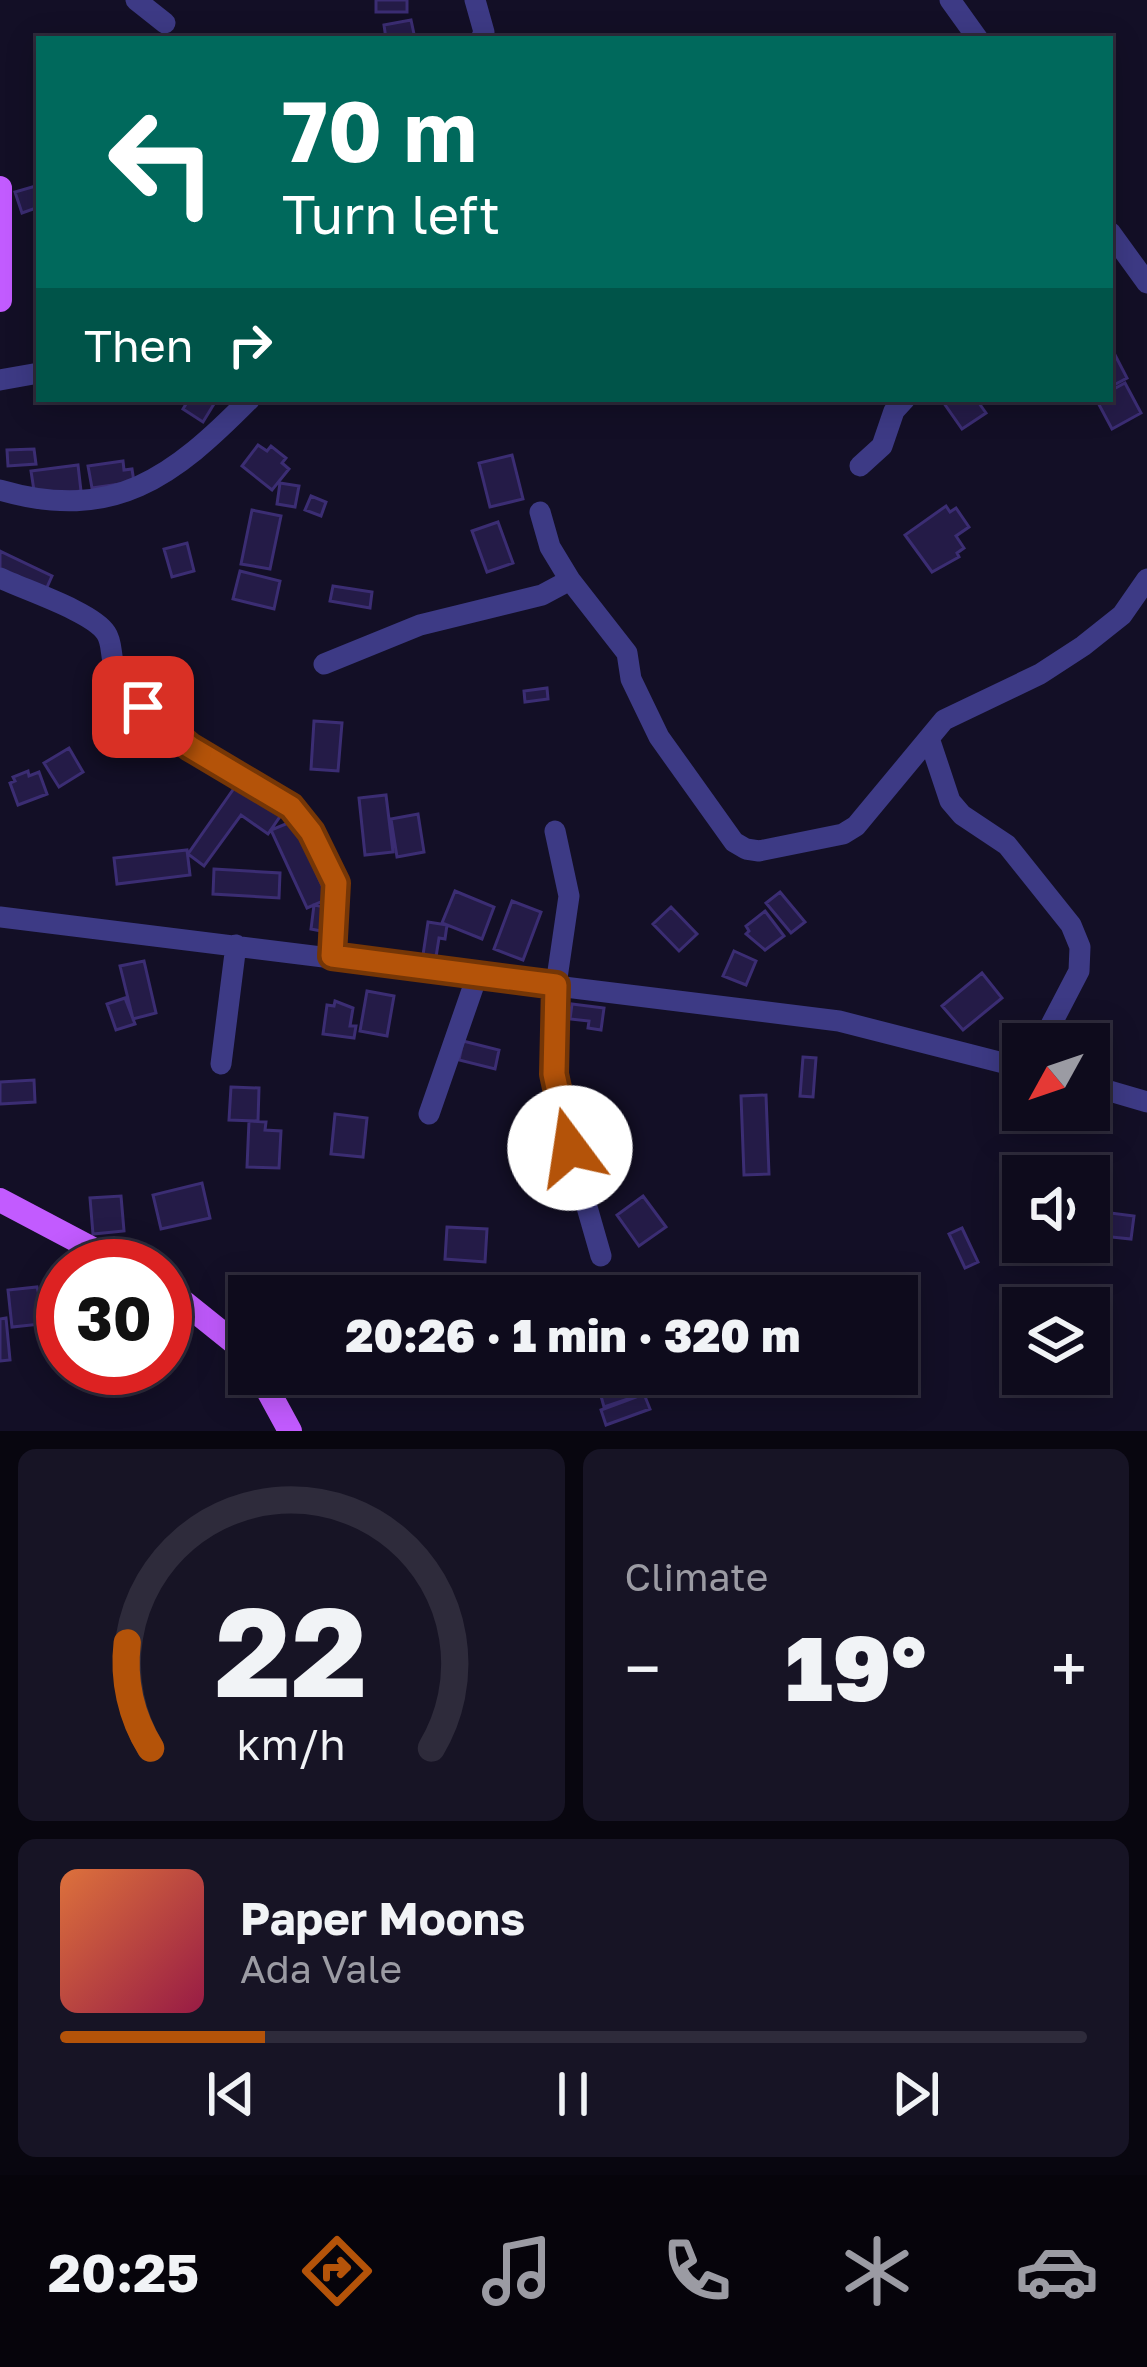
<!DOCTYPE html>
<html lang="en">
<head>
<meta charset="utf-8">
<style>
  :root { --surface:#0e0b1c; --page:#171425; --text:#f1f3f6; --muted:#9b9ba3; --line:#2e2b3b; --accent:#b45309 }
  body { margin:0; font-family:"Golos Text",sans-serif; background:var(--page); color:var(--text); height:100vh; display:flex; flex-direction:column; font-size:45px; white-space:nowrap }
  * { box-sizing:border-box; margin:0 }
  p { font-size:39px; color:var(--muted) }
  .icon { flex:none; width:66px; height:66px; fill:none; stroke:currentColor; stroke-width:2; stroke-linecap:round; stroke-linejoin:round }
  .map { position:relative; height:1431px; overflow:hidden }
  .side { display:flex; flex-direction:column; gap:18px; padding:18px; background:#08060f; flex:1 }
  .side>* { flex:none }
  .guide { position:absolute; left:36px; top:36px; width:1077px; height:366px; border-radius:0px; box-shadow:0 6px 30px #0003,0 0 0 3px var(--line); background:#00695c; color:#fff; overflow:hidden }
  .needle { width:78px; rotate:230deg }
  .controls { position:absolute; left:1002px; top:1023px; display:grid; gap:24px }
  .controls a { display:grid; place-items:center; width:108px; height:108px; border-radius:0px; background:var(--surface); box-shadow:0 6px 30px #0003,0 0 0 3px var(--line); font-size:60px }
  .speed { position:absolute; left:36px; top:1239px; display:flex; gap:24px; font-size:60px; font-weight:700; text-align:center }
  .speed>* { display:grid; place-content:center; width:156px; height:156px; border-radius:50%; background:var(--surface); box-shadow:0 6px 30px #0003,0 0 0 3px var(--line); line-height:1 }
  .speed .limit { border:18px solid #d22; background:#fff; color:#111 }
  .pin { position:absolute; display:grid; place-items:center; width:102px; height:102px; color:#fff; margin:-51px; border-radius:24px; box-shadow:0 6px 18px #0006 }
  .me { position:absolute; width:132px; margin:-66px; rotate:346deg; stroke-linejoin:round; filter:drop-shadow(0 0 9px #0008) }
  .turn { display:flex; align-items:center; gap:42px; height:252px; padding:0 48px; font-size:54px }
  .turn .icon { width:156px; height:156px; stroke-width:2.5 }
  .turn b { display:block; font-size:84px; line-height:102px }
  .then { display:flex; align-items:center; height:114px; padding:0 48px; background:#0003; gap:24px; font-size:45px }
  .big { font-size:90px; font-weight:800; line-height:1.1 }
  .side .card { flex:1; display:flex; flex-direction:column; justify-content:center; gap:18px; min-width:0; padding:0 42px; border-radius:18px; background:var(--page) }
  .side .dial { align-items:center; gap:0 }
  .dial svg { height:312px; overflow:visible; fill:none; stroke:var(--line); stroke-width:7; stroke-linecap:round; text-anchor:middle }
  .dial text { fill:var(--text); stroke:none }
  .song { display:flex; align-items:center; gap:36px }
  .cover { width:144px; height:144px; border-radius:18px; background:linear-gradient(135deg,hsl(20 70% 55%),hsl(340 70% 35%)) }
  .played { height:12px; border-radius:6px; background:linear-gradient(90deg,var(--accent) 20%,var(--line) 20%) }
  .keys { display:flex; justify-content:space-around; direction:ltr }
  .heat { display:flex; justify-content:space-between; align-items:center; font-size:66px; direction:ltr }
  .side .tiles { flex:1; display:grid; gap:18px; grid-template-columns:1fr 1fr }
  .card:last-child { grid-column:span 2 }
  .trip { position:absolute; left:228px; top:1275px; width:690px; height:120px; border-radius:0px; background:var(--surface); box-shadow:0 6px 30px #0003,0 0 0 3px var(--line); font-weight:800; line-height:120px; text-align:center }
  .menu { display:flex; height:192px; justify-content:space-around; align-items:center; background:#06040b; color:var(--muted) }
  .menu .icon { width:84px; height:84px }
  .menu .current { color:var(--accent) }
  .menu b { font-size:54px; color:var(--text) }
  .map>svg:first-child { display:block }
  .building { fill:#241b47; stroke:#3b2d73; stroke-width:3 }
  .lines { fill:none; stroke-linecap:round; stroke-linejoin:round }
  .minor { stroke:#3d3a85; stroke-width:21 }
  .major { stroke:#c25bff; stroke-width:24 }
  .route-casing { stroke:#753606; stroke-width:30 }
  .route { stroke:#b45309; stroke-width:21 }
</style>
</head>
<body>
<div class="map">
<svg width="1147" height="1431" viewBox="0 0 1147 1431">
  <rect width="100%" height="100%" fill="#130f26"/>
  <path class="building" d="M376,0H407V12H376Z
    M411,20L414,34L386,39L384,25Z
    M39,185V207L22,213L15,192Z
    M1113,351L1127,378L1110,387V352Z
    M1125,383L1141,413L1112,429L1096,399H1110V391Z
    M189,399H217L203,422L183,409Z
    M941,399H976L986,413L962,429Z
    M258,445L267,451L271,446L286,458L282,463L289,469L272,490L242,466Z
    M34,449L36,464L8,466L7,450Z
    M512,455L523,499L490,507L479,463Z
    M123,461L124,470L132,469L134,482L92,488L88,466Z
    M78,465L81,491L35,497L31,471Z
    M280,483L299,486L295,507L277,504Z
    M311,496L326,502L321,516L305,510Z
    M946,506L950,512L956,508L969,527L956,536L964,548L957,553L959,557L932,572L905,535Z
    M252,510L281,516L270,569L241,564Z
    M498,522L513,563L487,572L472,531Z
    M187,543L194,571L172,577L164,549Z
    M0,551L52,576L43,596L0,575Z
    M240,571L280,581L274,609L233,599Z
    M333,586L372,592L370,608L330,601Z
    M113,682L138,705L112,725L97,705L102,701L97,694Z
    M547,688L548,699L525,702L524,691Z
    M314,721L342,723L338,771L311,769Z
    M69,748L83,772L59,787L44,763Z
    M28,771L29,776L39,772L47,794L18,805L10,783L15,781L13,777Z
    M237,784L281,815L268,834L241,815L204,866L188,854Z
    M386,795L393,852L365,855L359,798Z
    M418,814L424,852L397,857L391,819Z
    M293,821L328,899L307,908L271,830Z
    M187,850L190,875L117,884L114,858Z
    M214,869L280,873L279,898L213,894Z
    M455,891L494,907L482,939L442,923Z
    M780,892L805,922L791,933L766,903Z
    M512,901L541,912L523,960L494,949Z
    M314,905L325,907L321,931L311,929Z
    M671,907L697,934L679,951L653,924Z
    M765,911L784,936L765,950L746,934L749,931L746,926Z
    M428,922L447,925L445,939L439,938L436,957L423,955Z
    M734,951L756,961L746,985L723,976Z
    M144,961L156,1013L133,1019L120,966Z
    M982,973L1002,998L963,1030L942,1006Z
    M367,991L394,996L387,1036L360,1031Z
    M125,998L135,1024L116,1030L107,1004Z
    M335,1001L353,1008L350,1026H356L354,1038L323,1034L327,1005L334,1006Z
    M572,1004L604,1008L601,1030L588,1028L589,1021L570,1019Z
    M463,1041L499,1050L495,1069L459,1060Z
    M803,1057L816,1058L813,1097L800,1096Z
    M34,1080L35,1102L0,1104V1082Z
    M231,1087L259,1088L258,1121L229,1120Z
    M766,1095L769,1174L744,1175L741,1096Z
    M335,1114L367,1118L363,1157L331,1154Z
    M249,1121L266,1122L265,1130L281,1131L279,1168L247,1167Z
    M202,1183L210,1218L161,1229L153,1195Z
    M121,1196L124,1231L93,1234L90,1198Z
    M643,1196L666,1227L639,1246L617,1215Z
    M1095,1211L1134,1216L1131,1239L1092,1235Z
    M447,1227L487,1229L485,1262L445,1259Z
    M962,1228L978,1262L965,1268L949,1234Z
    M1032,1242H1062L1064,1259L1035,1263Z
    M890,1274L903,1304L897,1306V1296H867L870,1295L866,1284Z
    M37,1287L44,1315H40L41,1324L12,1327L8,1290Z
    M6,1318L10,1360L0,1361V1319Z
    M633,1374L640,1395L604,1407L598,1385Z
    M644,1394L650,1409L606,1425L601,1410Z"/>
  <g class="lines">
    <path class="minor" d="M136,0L165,23
      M475,0L484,32L481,39
      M950,0L978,39
      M1110,232L1147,283
      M0,380L39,373
      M860,466L882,446L894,411L905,399
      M0,490C114,523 173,477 250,399
      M540,512L550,547L570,580L627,653L631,679L659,737L734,842L746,849L759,851L843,834L856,826L944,720L1040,674L1083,646L1122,615L1147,579
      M0,578C25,590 93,612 106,633C113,643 110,657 115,668C122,687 141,705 155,719C215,775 314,792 335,882C341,906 334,932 332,956
      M324,664L420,625L542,595L570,580
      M929,738L950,801L962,815L1007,845L1071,925L1080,947L1079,971L1041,1044
      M555,831L569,896L556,985L554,1074L560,1113L601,1256
      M0,917L839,1021L1023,1068
      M221,1064L236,945
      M1089,1085L1147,1102
      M429,1114L477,976"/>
    <path class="major" d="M0,188V300
      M0,1200L125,1266
      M165,1287L236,1344L249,1361
      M259,1374L290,1431"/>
  </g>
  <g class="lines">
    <defs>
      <path id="route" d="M143,707L190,747L291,807L311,832L336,883L332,956L556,985L554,1074L570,1148"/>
    </defs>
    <use href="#route" class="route-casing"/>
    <use href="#route" class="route"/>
  </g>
</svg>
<div class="controls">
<a><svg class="needle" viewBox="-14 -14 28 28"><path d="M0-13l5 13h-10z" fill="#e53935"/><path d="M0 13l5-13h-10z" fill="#9b9ba3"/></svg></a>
<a><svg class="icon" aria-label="sound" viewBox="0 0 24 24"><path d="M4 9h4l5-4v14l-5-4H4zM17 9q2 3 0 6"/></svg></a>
<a><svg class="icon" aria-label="layers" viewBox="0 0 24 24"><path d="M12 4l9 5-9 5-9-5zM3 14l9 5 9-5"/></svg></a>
</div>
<div class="speed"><div class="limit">30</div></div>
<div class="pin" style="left:143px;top:707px;background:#d93025"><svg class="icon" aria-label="arrive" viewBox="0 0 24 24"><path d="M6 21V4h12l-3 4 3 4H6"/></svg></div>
<svg class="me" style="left:570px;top:1148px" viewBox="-20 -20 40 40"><circle r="19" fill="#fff"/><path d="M0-13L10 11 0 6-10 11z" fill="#b45309"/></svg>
<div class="trip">20:26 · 1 min · 320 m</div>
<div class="guide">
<div class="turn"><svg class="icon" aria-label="left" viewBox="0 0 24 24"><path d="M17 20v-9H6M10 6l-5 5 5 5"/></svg><div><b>70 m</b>Turn left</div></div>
<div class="then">Then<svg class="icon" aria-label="right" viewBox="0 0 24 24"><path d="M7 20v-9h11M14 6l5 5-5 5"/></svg></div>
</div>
</div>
<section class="side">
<div class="tiles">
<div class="card dial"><svg viewBox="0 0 100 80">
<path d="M14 69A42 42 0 1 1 86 69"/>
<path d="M14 69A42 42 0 0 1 8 42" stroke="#b45309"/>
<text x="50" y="56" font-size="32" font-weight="700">22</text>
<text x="50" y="72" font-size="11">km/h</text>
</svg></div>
<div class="card"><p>Climate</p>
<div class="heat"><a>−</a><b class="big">19°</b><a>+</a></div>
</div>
<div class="card">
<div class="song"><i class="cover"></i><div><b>Paper Moons</b><p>Ada Vale</p></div></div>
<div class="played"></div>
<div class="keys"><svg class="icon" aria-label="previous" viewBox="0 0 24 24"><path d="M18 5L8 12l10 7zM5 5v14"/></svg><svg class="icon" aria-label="pause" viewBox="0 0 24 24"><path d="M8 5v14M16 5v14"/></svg><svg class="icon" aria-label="next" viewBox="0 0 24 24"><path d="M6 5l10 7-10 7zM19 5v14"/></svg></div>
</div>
</div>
</section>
<nav class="menu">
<b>20:25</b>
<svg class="icon current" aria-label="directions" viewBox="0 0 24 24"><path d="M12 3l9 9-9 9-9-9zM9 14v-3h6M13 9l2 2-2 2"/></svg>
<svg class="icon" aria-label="music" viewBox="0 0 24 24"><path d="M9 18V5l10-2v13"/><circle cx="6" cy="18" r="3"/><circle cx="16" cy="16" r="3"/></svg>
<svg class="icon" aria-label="phone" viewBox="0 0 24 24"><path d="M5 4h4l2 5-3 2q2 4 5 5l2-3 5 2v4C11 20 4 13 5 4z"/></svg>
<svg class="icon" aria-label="climate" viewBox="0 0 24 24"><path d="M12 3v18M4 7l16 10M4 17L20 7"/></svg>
<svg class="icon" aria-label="car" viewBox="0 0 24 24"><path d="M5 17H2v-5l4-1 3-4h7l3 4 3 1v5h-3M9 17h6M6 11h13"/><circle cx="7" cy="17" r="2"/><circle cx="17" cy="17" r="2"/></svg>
</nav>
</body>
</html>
